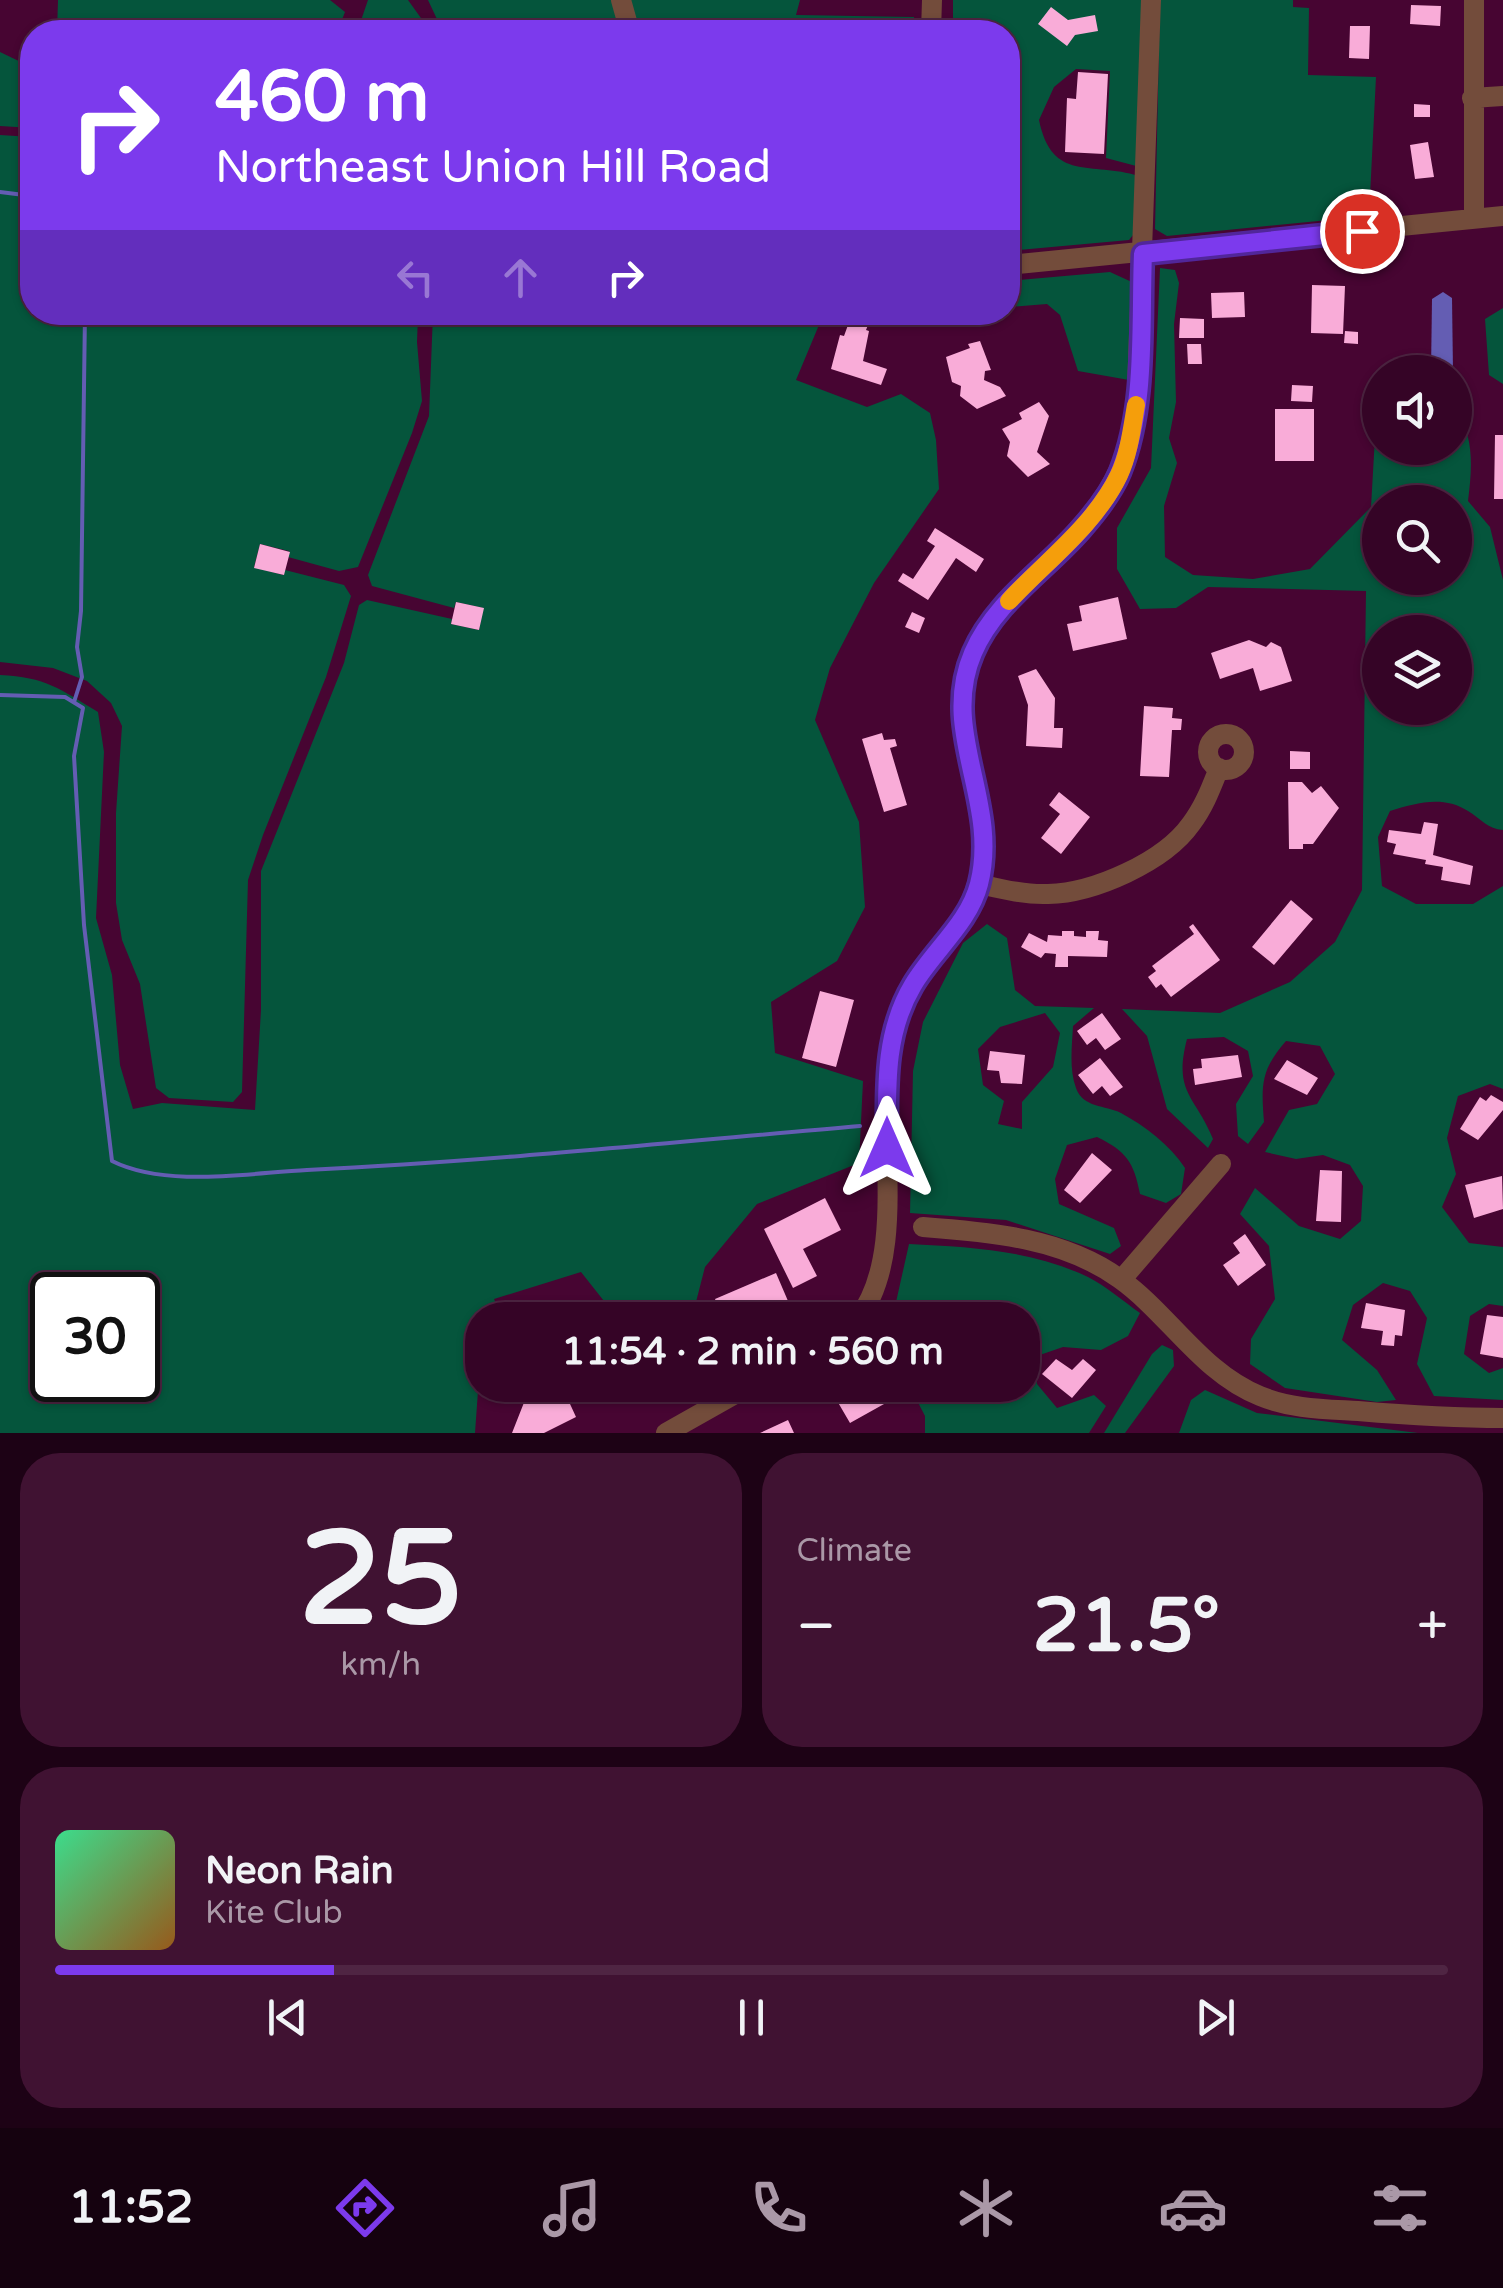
<!DOCTYPE html>
<html lang="en">
<head>
<meta charset="utf-8">
<style>
  :root { --surface:#350426; --page:#401232; --text:#f1f3f6; --muted:#aa98a7; --line:#4f2543; --accent:#7c3aed }
  body { margin:0; font-family:"Varela Round",sans-serif; background:var(--page); color:var(--text); height:100vh; display:flex; flex-direction:column; font-size:38px; white-space:nowrap }
  * { box-sizing:border-box; margin:0 }
  p { font-size:32px; color:var(--muted) }
  .icon { flex:none; width:55px; height:55px; fill:none; stroke:currentColor; stroke-width:2; stroke-linecap:round; stroke-linejoin:round }
  .map { position:relative; height:1433px; overflow:hidden }
  .details { display:flex; flex-direction:column; gap:20px; padding:20px; background:#1d0215; flex:1 }
  .details>* { flex:none }
  .banner { position:absolute; left:20px; top:20px; width:1000px; height:305px; border-radius:40px; box-shadow:0 2px 8px #0004,0 0 0 2px var(--line); background:#7c3aed; color:#fff; overflow:hidden }
  .fabs { position:absolute; left:1362px; top:355px; display:grid; gap:20px }
  .fabs a { display:grid; place-items:center; width:110px; height:110px; border-radius:50%; background:var(--surface); box-shadow:0 2px 8px #0004,0 0 0 2px var(--line); font-size:50px }
  .speed { position:absolute; left:30px; top:1272px; display:flex; gap:20px; font-size:50px; font-weight:700; text-align:center }
  .speed>* { display:grid; place-content:center; width:130px; height:130px; border-radius:50%; background:var(--surface); box-shadow:0 2px 8px #0004,0 0 0 2px var(--line); line-height:1 }
  .speed .limit { border:5px solid #111; border-radius:15px; background:#fff; color:#111 }
  .pin { position:absolute; display:grid; place-items:center; width:85px; height:85px; color:#fff; margin:-42px; border:5px solid #fff; border-radius:50%; box-shadow:0 2px 10px #0007 }
  .me { position:absolute; width:110px; margin:-55px; rotate:0deg; stroke-linejoin:round; filter:drop-shadow(0 0 8px #0008) }
  .turn { display:flex; align-items:center; gap:35px; height:210px; padding:0 30px; font-size:45px }
  .turn .icon { width:130px; height:130px; stroke-width:2.5 }
  .turn b { display:block; font-size:70px; line-height:85px }
  .lanes { display:flex; align-items:center; height:95px; padding:0 30px; background:#0003; justify-content:center; gap:50px; direction:ltr }
  .lanes .off { opacity:.35 }
  .big { font-size:75px; font-weight:700; line-height:1.1 }
  .details .card { flex:1; display:flex; flex-direction:column; justify-content:center; gap:15px; min-width:0; padding:0 35px; border-radius:40px; background:var(--page) }
  .details .dial { align-items:center; gap:0 }
  .dial b { font-size:130px; line-height:1 }
  .song { display:flex; align-items:center; gap:30px }
  .cover { width:120px; height:120px; border-radius:15px; background:linear-gradient(135deg,hsl(150 70% 55%),hsl(30 70% 35%)) }
  .played { height:10px; border-radius:5px; background:linear-gradient(90deg,var(--accent) 20%,var(--line) 20%) }
  .keys { display:flex; justify-content:space-around; direction:ltr }
  .heat { display:flex; justify-content:space-between; align-items:center; font-size:55px; direction:ltr }
  .details .tiles { flex:1; display:grid; gap:20px; grid-template-columns:1fr 1fr }
  .card:last-child { grid-column:span 2 }
  .trip { position:absolute; left:465px; top:1302px; width:575px; height:100px; border-radius:40px; background:var(--surface); box-shadow:0 2px 8px #0004,0 0 0 2px var(--line); font-weight:700; line-height:100px; text-align:center }
  .tabs { display:flex; height:160px; justify-content:space-around; align-items:center; background:#15020f; color:var(--muted) }
  .tabs .icon { width:70px; height:70px }
  .tabs .current { color:var(--accent) }
  .tabs b { font-size:45px; color:var(--text) }
  .map>svg:first-child { display:block }
  .green { fill:#05553c; fill-rule:evenodd }
  .water { fill:#645db3 }
  .lines { fill:none; stroke-linecap:round; stroke-linejoin:round }
  .stream { stroke:#645db3; stroke-width:4 }
  .building { fill:#f9acd8 }
  .minor { stroke:#734c3b; stroke-width:20 }
  .route-casing { stroke:#51269a; stroke-width:25 }
  .route { stroke:#7c3aed; stroke-width:18 }
  .slow { stroke:#f59e0b; stroke-width:18 }
</style>
</head>
<body>
<div class="map">
<svg width="1503" height="1433" viewBox="0 0 1503 1433">
  <rect width="100%" height="100%" fill="#470532"/>
  <path class="green" d="M58,0H330L345,12L337,32H57Z
    M368,0H408L431,32H357Z
    M428,0H800L796,15L914,17V32H443Z
    M953,0H1145L1140,167L1106,158L1110,71L1076,69L1054,87L1039,120C1052,183 1091,161 1139,176L1137,230L1129,240L1008,251V32H953Z
    M1160,0H1293V7L1309,8L1308,75L1376,77L1369,216L1167,236L1155,229Z
    M0,52L25,64L32,59V128L0,126Z
    M0,135L32,137V312H417L418,316L417,342L422,401L412,433L358,567L339,571L288,557L289,551L260,544L254,567L283,575L285,570L344,585L351,596L326,677L263,835L248,880L242,1092L233,1102L169,1098L156,1088L140,984L122,940L116,903V813L122,726L111,703L87,681L53,668L0,662Z
    M1160,268L1175,270L1179,283L1174,324L1176,402L1169,438L1177,463L1164,506L1165,557L1193,575L1253,579L1310,569L1371,507L1376,419L1380,415V448H1455V410C1475,435 1472,470 1468,501L1490,527L1503,580V830C1488,829 1481,819 1468,811C1443,795 1416,803 1390,811L1378,837L1382,886L1416,904H1473L1503,886V1089L1490,1084L1458,1096L1447,1138L1456,1174L1442,1207L1469,1243L1503,1247V1306L1489,1304L1470,1316L1464,1354L1489,1373L1503,1368V1400L1434,1396L1417,1364L1427,1318L1410,1291L1383,1283L1353,1305L1342,1340L1377,1370L1396,1400L1377,1402L1285,1388L1250,1364L1251,1339L1275,1299L1269,1246L1240,1214L1255,1188L1299,1226L1340,1239L1361,1221L1363,1186L1350,1165L1323,1155L1296,1159L1265,1152L1289,1110L1317,1104L1335,1074L1320,1046L1286,1041C1261,1070 1261,1084 1264,1122L1248,1144L1238,1136L1236,1104L1253,1076L1248,1051L1224,1037L1187,1039C1173,1093 1195,1095 1213,1139L1208,1148L1167,1109L1147,1036L1122,1009L1220,1013L1290,982L1335,942L1362,890L1366,591L1208,587L1176,608L1140,609L1117,569V528L1151,468ZM1380,502H1455V578H1380ZM1380,632H1455V708H1380Z
    M1110,272L1134,283L1129,380L1078,371L1060,315L1047,304L1008,307V281Z
    M1503,308V384L1489,375L1485,319Z
    M433,313H824L796,380L867,407L901,394L930,413L936,440L939,489L874,583L830,668L815,720L859,822L865,907L837,961L771,1002L775,1053L863,1081L859,1163L757,1204L705,1267L696,1302L644,1320H619L581,1272L494,1299L503,1320H482V1385H486L478,1391L475,1433H0V675C46,677 60,689 98,712L104,752L96,918L112,975L120,1065L133,1109L162,1103L255,1110L261,1010V871L344,663L359,605L367,600L452,619L451,624L479,630L483,608L456,602L454,608L372,586L368,575L429,416ZM52,1295H138V1380H52Z
    M987,924L1007,938L1015,990L1035,1006L1094,1008L1073,1026C1072,1046 1069,1069 1076,1088C1083,1108 1105,1105 1121,1113C1145,1126 1170,1145 1185,1168L1181,1194L1166,1203L1140,1194C1134,1162 1126,1151 1097,1137L1067,1145L1055,1179L1059,1204L1114,1228L1121,1246L1110,1254L1006,1220L910,1213L913,1071L923,1022L963,943ZM1045,1013L1060,1033L1053,1067L1022,1102V1129L998,1124L1004,1101L983,1085L978,1049L1000,1027Z
    M909,1244C970,1247 1031,1250 1088,1277C1106,1286 1123,1301 1140,1313L1128,1336L1101,1350L1063,1347L1034,1357L1037,1384L1057,1408L1094,1395L1106,1406L1089,1433H925V1416L909,1385H1022V1320H892Z
    M1162,1345L1173,1350L1174,1366L1125,1433H1104L1152,1354Z
    M1205,1390L1257,1413L1418,1433H1179L1191,1400Z"/>
  <path class="water" d="M1443,292L1452,298L1453,372H1431L1432,299Z"/>
  <g class="lines">
    <path class="stream" d="M0,192L32,196
      M0,695L65,697L83,708L74,756L84,925L112,1161C166,1188 248,1173 307,1170C492,1161 676,1142 860,1126
      M74,702L82,677L77,647L81,611L85,312"/>
  </g>
  <path class="building" d="M1411,5L1441,6L1440,26L1410,24Z
    M1051,7L1068,20L1095,15L1098,31L1075,35L1067,46L1038,24Z
    M1350,26H1370L1369,59L1349,58Z
    M1078,72L1108,74L1104,154L1065,152L1067,98L1076,99Z
    M1414,104L1430,105V117H1414Z
    M1428,142L1434,177L1415,179L1410,145Z
    M1312,285L1345,286L1343,334L1311,333Z
    M1244,292L1245,317L1212,318L1211,293Z
    M1180,318L1204,319V338H1179Z
    M856,321L868,325L866,330L869,331L863,361L887,369L881,385L831,369L840,335L844,336L848,325L854,327Z
    M1345,331L1358,332V344L1344,343Z
    M980,341L991,370L985,371L984,380L1000,387L1006,396L977,409L960,396L961,386L952,382L946,357L970,348L968,344Z
    M1187,344H1201L1202,364H1188Z
    M1292,385L1313,386L1312,402L1291,401Z
    M1039,402L1049,416L1037,452L1050,464L1028,477L1007,456L1010,442L1002,429L1022,419L1019,413Z
    M1275,409H1314V461H1275Z
    M1495,435H1503V499H1494Z
    M935,528L984,559L976,572L956,558L928,600L898,581L903,573L913,579L935,546L927,541Z
    M260,544L290,552L284,575L254,568Z
    M1118,597L1127,639L1073,651L1067,624L1082,621L1079,606Z
    M456,602L484,608L479,630L451,624Z
    M912,612L925,618L919,633L905,627Z
    M1249,640L1266,647L1271,642L1281,647L1292,681L1260,691L1253,668L1220,679L1211,653Z
    M1036,669L1055,698L1054,728H1063L1062,748L1026,746L1028,705L1018,676Z
    M1144,706L1173,708L1172,718L1182,719L1181,730H1172L1169,777L1140,776Z
    M882,733L884,740L895,739L897,746L890,748L907,805L884,812L862,739Z
    M1290,751L1310,752V769H1290Z
    M1288,782H1302L1312,793L1321,786L1339,808L1313,844H1303V849H1289Z
    M1059,792L1090,817L1061,854L1041,838L1060,814L1049,805Z
    M1424,822L1438,824L1433,855L1473,866L1470,885L1441,880L1443,867L1425,864L1426,860L1393,854L1396,844L1387,842L1389,830L1421,834Z
    M1291,900L1313,919L1274,965L1252,947Z
    M1193,924L1220,960L1171,997L1161,984L1156,988L1148,977L1156,971L1152,966L1194,934L1189,927Z
    M1062,931H1074V936L1086,937V931H1099L1098,940L1108,941L1107,957L1068,956V967H1055L1056,954L1045,953L1041,958L1021,947L1029,933L1047,942L1048,935L1062,936Z
    M820,991L854,1000L836,1067L802,1058Z
    M1102,1013L1121,1039L1105,1050L1096,1038L1087,1045L1077,1031Z
    M990,1051L1025,1055L1022,1084L1001,1083L999,1071L987,1070Z
    M1238,1055L1242,1077L1195,1085L1193,1069L1202,1068L1201,1059Z
    M1100,1058L1123,1087L1110,1096L1102,1086L1093,1094L1078,1075Z
    M1287,1060L1318,1078L1307,1095L1274,1079Z
    M1491,1095L1503,1102V1110L1478,1140L1460,1129L1480,1097L1486,1101Z
    M1092,1153L1112,1170L1080,1203L1064,1190Z
    M1320,1170L1342,1171L1341,1222L1316,1221Z
    M1502,1176L1503,1209L1474,1218L1465,1185Z
    M825,1198L841,1230L803,1249L817,1276L793,1288L764,1229Z
    M1245,1234L1266,1265L1238,1286L1223,1265L1240,1253L1233,1243Z
    M776,1273L788,1301L745,1320H723L715,1299Z
    M958,1301L976,1303V1308L996,1310L995,1320H955Z
    M1366,1303L1405,1310L1402,1336L1395,1335L1394,1346L1381,1345L1383,1331L1361,1328Z
    M1487,1315L1503,1317V1358L1480,1354Z
    M1056,1359L1072,1370L1083,1359L1096,1370L1072,1398L1042,1374Z
    M582,1385H615L588,1398Z
    M861,1385H885L893,1399L850,1423L836,1399Z
    M565,1393L576,1417L544,1433H512L525,1400Z
    M788,1420L794,1433H760Z"/>
  <g class="lines">
    <path class="minor" d="M621,0L630,32
      M1474,0V219
      M931,32L932,0
      M1472,98L1503,96
      M1008,265L1503,216
      M1208 752a18 18 0 1 1 36 0a18 18 0 1 1-36 0Z
      M979,884C1001,889 1025,895 1048,894C1094,893 1164,862 1191,824C1204,807 1211,788 1219,768
      M923,1227C990,1232 1064,1238 1120,1279C1169,1314 1202,1373 1260,1396C1291,1409 1325,1409 1358,1411C1406,1415 1454,1418 1503,1418
      M1122,1279L1221,1164
      M857,1320C909,1254 876,1133 889,1054C893,1030 901,1004 915,983C946,935 978,913 983,852C990,780 946,734 971,658C979,633 996,615 1013,597C1078,527 1132,493 1137,389L1151,0
      M666,1433L751,1385"/>
  </g>
  <g class="lines">
    <defs>
      <path id="route" d="M887,1148C887,1092 883,1035 913,985C933,951 969,923 979,884C1000,801 939,732 973,653C995,601 1046,570 1082,528C1096,512 1112,491 1120,472C1147,405 1140,324 1143,254L1362,231"/>
    </defs>
    <use href="#route" class="route-casing"/>
    <use href="#route" class="route"/>
    <path class="slow" d="M1009,601C1046,561 1095,525 1119,475C1129,454 1132,428 1136,405"/>
  </g>
</svg>
<div class="fabs">
<a><svg class="icon" aria-label="sound" viewBox="0 0 24 24"><path d="M4 9h4l5-4v14l-5-4H4zM17 9q2 3 0 6"/></svg></a>
<a><svg class="icon" aria-label="search" viewBox="0 0 24 24"><circle cx="10" cy="10" r="6"/><path d="M15 15l6 6"/></svg></a>
<a><svg class="icon" aria-label="layers" viewBox="0 0 24 24"><path d="M12 4l9 5-9 5-9-5zM3 14l9 5 9-5"/></svg></a>
</div>
<div class="speed"><div class="limit">30</div></div>
<div class="pin" style="left:1362px;top:231px;background:#d93025"><svg class="icon" aria-label="arrive" viewBox="0 0 24 24"><path d="M6 21V4h12l-3 4 3 4H6"/></svg></div>
<svg class="me" style="left:887px;top:1148px" viewBox="-20 -20 40 40"><path d="M0-17L14 15 0 8-14 15z" fill="#7c3aed" stroke="#fff" stroke-width="4"/></svg>
<div class="trip">11:54 · 2 min · 560 m</div>
<div class="banner">
<div class="turn"><svg class="icon" aria-label="right" viewBox="0 0 24 24"><path d="M7 20v-9h11M14 6l5 5-5 5"/></svg><div><b>460 m</b>Northeast Union Hill Road</div></div>
<div class="lanes"><svg class="icon off" aria-label="left" viewBox="0 0 24 24"><path d="M17 20v-9H6M10 6l-5 5 5 5"/></svg><svg class="icon off" aria-label="ahead" viewBox="0 0 24 24"><path d="M12 20V5M6 11l6-6 6 6"/></svg><svg class="icon" aria-label="right" viewBox="0 0 24 24"><path d="M7 20v-9h11M14 6l5 5-5 5"/></svg></div>
</div>
</div>
<section class="details">
<div class="tiles">
<div class="card dial"><b>25</b><p>km/h</p></div>
<div class="card"><p>Climate</p>
<div class="heat"><a>−</a><b class="big">21.5°</b><a>+</a></div>
</div>
<div class="card">
<div class="song"><i class="cover"></i><div><b>Neon Rain</b><p>Kite Club</p></div></div>
<div class="played"></div>
<div class="keys"><svg class="icon" aria-label="previous" viewBox="0 0 24 24"><path d="M18 5L8 12l10 7zM5 5v14"/></svg><svg class="icon" aria-label="pause" viewBox="0 0 24 24"><path d="M8 5v14M16 5v14"/></svg><svg class="icon" aria-label="next" viewBox="0 0 24 24"><path d="M6 5l10 7-10 7zM19 5v14"/></svg></div>
</div>
</div>
</section>
<nav class="tabs">
<b>11:52</b>
<svg class="icon current" aria-label="directions" viewBox="0 0 24 24"><path d="M12 3l9 9-9 9-9-9zM9 14v-3h6M13 9l2 2-2 2"/></svg>
<svg class="icon" aria-label="music" viewBox="0 0 24 24"><path d="M9 18V5l10-2v13"/><circle cx="6" cy="18" r="3"/><circle cx="16" cy="16" r="3"/></svg>
<svg class="icon" aria-label="phone" viewBox="0 0 24 24"><path d="M5 4h4l2 5-3 2q2 4 5 5l2-3 5 2v4C11 20 4 13 5 4z"/></svg>
<svg class="icon" aria-label="climate" viewBox="0 0 24 24"><path d="M12 3v18M4 7l16 10M4 17L20 7"/></svg>
<svg class="icon" aria-label="car" viewBox="0 0 24 24"><path d="M5 17H2v-5l4-1 3-4h7l3 4 3 1v5h-3M9 17h6M6 11h13"/><circle cx="7" cy="17" r="2"/><circle cx="17" cy="17" r="2"/></svg>
<svg class="icon" aria-label="filters" viewBox="0 0 24 24"><path d="M4 7h16M4 17h16"/><circle cx="9" cy="7" r="2"/><circle cx="15" cy="17" r="2"/></svg>
</nav>
</body>
</html>
